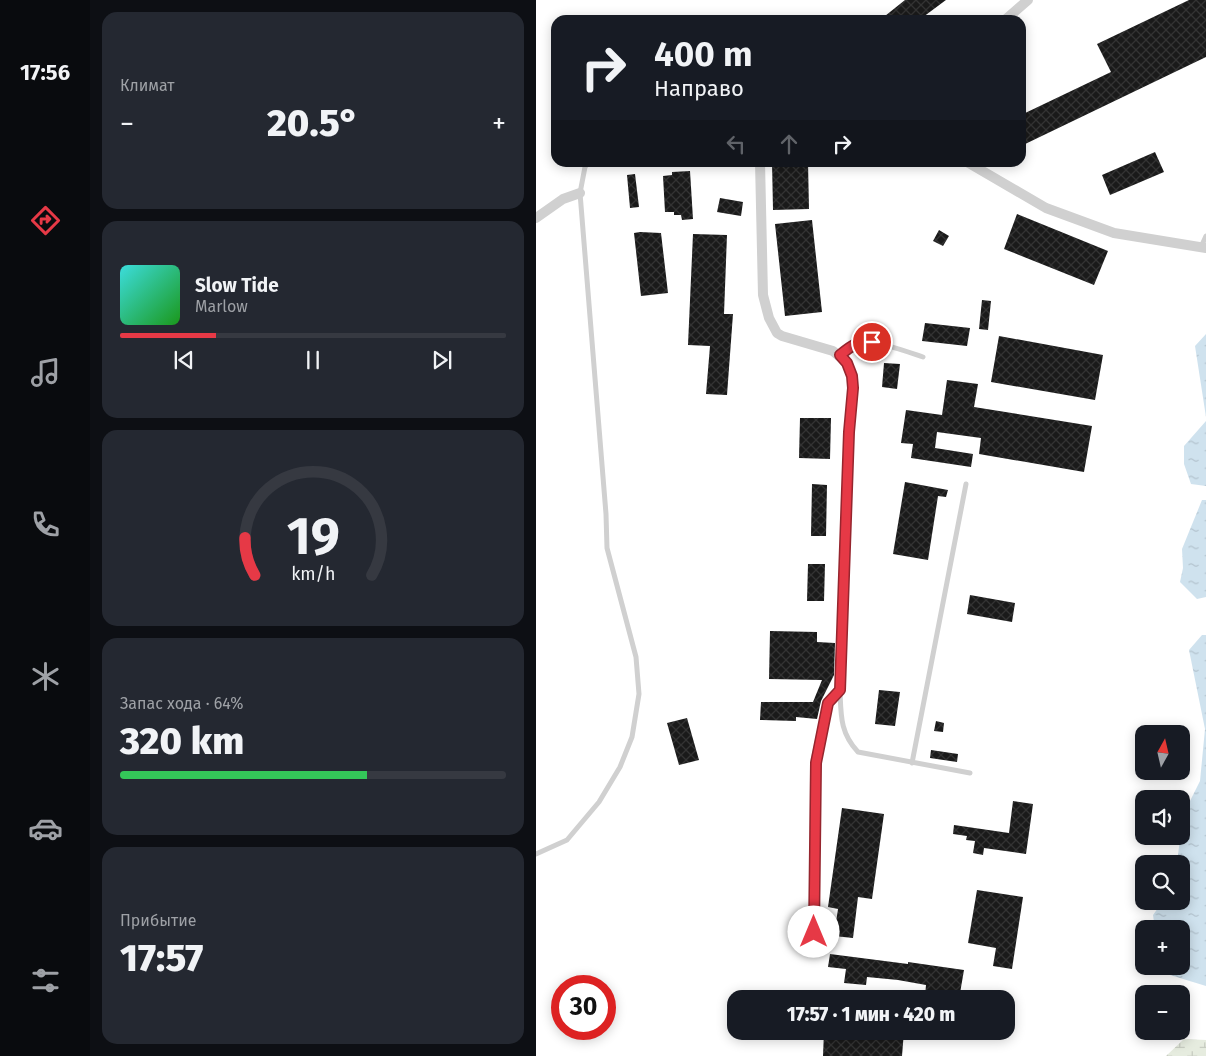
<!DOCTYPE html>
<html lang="ru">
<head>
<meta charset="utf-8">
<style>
  :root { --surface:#171b24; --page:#242831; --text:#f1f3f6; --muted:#9ea1a6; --line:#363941; --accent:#e63946 }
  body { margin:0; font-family:"Fira Sans",sans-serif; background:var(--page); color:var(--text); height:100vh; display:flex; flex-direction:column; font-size:19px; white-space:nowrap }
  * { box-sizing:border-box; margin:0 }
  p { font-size:16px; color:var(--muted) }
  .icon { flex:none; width:28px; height:28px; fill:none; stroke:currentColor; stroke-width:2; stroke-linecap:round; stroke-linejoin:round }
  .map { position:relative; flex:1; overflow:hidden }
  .details { display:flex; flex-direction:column; gap:12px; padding:12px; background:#0d0f14; width:446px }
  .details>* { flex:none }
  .banner { position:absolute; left:15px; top:15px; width:475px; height:152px; border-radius:15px; box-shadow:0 2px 12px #0003; background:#171b24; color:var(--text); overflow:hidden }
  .needle { width:32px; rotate:8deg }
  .fabs { position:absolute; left:599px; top:725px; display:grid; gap:10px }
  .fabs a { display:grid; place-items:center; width:55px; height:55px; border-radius:10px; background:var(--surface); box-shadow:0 2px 12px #0003; font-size:25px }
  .speed { position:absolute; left:15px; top:975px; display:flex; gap:10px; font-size:25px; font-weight:700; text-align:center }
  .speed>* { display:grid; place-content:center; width:65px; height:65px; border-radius:50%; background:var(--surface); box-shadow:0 2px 12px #0003; line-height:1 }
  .speed .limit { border:8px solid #d22; background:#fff; color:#111 }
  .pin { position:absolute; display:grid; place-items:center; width:42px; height:42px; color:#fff; margin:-21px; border:2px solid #fff; border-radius:50%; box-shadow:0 1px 5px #0007 }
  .me { position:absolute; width:55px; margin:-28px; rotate:0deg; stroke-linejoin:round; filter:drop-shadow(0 0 4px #0008) }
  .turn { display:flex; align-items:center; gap:18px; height:105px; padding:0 20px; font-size:22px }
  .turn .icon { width:65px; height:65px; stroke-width:2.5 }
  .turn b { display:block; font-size:35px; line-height:42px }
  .lanes { display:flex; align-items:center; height:48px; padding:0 20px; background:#0003; justify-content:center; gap:25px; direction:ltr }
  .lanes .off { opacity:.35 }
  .big { font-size:38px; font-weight:800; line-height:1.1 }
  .details .tile { flex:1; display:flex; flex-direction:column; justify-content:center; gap:8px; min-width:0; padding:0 18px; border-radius:15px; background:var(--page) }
  .details .dial { align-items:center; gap:0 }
  .dial svg { height:130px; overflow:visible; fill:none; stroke:var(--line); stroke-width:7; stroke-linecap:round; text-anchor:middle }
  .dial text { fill:var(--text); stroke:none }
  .song { display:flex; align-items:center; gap:15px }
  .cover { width:60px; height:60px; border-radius:8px; background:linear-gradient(135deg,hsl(180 70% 55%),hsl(120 70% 35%)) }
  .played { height:5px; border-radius:2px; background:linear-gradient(90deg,var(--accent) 25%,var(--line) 25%) }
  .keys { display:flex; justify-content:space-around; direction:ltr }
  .heat { display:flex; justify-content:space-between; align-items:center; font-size:28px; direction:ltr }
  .charge { height:8px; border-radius:4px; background:linear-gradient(90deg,#34c759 64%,var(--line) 0) }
  .trip { position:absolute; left:191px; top:990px; width:288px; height:50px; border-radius:15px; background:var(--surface); box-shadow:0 2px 12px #0003; font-weight:800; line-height:50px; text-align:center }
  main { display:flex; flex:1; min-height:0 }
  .menu { display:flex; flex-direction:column; width:90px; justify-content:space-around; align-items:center; background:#090b0e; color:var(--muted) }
  .menu .icon { width:35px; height:35px }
  .menu .active { color:var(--accent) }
  .menu b { font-size:22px; color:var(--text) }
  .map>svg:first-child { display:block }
  .wetland { fill:url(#wetland-marsh) }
  .water { fill:url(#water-ripples) }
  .building { fill:url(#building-cross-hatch) }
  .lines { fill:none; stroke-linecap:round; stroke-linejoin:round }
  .lane { stroke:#d0d0d0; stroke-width:5 }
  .street { stroke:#d0d0d0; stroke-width:10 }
  .route-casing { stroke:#96252e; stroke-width:12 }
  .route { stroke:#e63946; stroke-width:9 }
</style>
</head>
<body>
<main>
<nav class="menu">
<b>17:56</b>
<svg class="icon active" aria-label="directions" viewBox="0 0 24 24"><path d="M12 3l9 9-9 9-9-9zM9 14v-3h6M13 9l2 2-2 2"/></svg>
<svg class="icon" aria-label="music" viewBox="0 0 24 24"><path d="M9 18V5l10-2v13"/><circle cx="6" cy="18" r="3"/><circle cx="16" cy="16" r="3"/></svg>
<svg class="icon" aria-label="phone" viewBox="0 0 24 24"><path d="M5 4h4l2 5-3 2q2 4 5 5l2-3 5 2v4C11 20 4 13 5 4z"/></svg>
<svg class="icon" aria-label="climate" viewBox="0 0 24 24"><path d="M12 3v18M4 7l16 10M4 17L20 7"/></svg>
<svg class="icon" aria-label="car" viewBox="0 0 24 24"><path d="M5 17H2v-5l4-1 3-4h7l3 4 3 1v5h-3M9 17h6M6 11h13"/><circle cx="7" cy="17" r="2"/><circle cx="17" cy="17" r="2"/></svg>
<svg class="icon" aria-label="filters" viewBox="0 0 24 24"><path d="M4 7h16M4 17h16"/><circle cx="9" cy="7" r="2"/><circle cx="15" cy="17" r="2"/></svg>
</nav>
<section class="details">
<div class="tile"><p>Климат</p>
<div class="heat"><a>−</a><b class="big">20.5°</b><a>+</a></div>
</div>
<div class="tile">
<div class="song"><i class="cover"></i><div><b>Slow Tide</b><p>Marlow</p></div></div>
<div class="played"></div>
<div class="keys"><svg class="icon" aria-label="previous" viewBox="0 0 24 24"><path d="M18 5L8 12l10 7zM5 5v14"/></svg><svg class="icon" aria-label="pause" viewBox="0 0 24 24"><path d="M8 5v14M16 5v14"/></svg><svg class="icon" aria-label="next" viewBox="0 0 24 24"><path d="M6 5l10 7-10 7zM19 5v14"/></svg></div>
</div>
<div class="tile dial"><svg viewBox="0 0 100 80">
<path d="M14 69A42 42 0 1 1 86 69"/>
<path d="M14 69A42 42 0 0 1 8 46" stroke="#e63946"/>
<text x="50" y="56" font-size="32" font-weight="700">19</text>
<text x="50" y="72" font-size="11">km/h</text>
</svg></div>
<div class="tile"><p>Запас хода · 64%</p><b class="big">320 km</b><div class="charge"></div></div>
<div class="tile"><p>Прибытие</p><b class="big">17:57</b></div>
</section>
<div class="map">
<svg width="670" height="1056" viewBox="0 0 670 1056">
  <defs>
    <pattern id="wetland-marsh" width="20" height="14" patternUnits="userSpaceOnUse" patternTransform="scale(1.25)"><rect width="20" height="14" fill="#e6ecdf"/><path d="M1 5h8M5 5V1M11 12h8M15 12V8" fill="none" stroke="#c6cbc0"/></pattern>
    <pattern id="water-ripples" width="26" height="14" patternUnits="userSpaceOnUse" patternTransform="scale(1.25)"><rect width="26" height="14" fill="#cfe2ee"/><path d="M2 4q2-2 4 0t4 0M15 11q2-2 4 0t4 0" fill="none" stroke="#b2c2cd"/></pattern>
    <pattern id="building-cross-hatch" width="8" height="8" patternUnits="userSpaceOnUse" patternTransform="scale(1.25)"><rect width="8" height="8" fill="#1a1a1a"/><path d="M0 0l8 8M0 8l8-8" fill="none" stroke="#333"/></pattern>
  </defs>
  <rect width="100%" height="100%" fill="#fff"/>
  <path class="wetland" d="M648,1039L670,1040V1056H630Z"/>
  <path class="water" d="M670,334V417L659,346Z
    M670,421V486L655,484L648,464V446Z
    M666,500H670V597L661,599L644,582L647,568L646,549Z
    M666,635H670V986L634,975L630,966H645V929H619L617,915L627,901H645V864H642V855L647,815L664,781L669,729L653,650Z"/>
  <path class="building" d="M369,0H410L383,20H344Z
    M653,0H670V57L485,146V115L575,72L561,44Z
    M619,152L628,172L574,195L566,175Z
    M236,162H272L273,209L237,210Z
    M154,171L157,219L146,220L145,215H138V212H129L127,176L136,175V172Z
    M99,174L103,207L94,208L91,175Z
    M184,198L207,202L205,216L181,212Z
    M481,214L572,251L558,285L468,249Z
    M276,220L286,312L249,316L239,224Z
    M403,230L413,236L407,246L397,241Z
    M104,232L125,233L132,293L105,296L98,233Z
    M157,234L191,235L188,314H197L191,395L170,394L174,346L152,345Z
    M446,300L455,301L452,330L443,329Z
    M389,323L434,328L431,346L386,341Z
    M463,336L567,355L559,400L455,382Z
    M348,363L364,364L361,389L346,387Z
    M411,380L442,384L438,407L556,426L548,472L443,454L445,438L401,432L399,448L437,454L435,467L375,458L377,444L365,443L370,410L406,415Z
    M264,418H295L294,459L263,458Z
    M369,482L412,490L410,497L402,496L392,560L357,554Z
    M276,484L291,485L290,536H275Z
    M272,564H289L288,601H271Z
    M434,595L479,603L476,622L431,614Z
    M234,631L281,632V642L299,643L298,675L285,701L281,719L260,717V721L224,720L225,702H277L286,680L233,679Z
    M343,690L364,692L359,726L339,724Z
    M151,718L163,760L143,765L131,723Z
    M400,721L408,723L407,732L398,731Z
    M395,750L422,754L421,762L394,758Z
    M477,801L497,804L490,854L448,848L447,855L437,853L439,841L430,840L431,836L417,834L418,825L473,833Z
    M306,808L348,814L336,899L322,897L317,938L298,936L302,909L292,907Z
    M441,890L487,897L476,969L457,966L460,948L432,943Z
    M294,954L372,964V962L428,970L423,999L389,996L390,985L362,980L331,977L330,985L308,983L310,969L292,967Z
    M288,1031H368L366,1056H287Z"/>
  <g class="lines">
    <path class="lane" d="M665,247L670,236
      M304,355C310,350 316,343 324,342C337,339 372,352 387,357
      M304,691C305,715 304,733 322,752L434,773
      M376,763L430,484
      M0,854L31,840L63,802L84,767L96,737L103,694L100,657L71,548L70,514L44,193L49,167L53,162"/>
    <path class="street" d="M469,20L492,0
      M224,162L227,295L233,318L241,333L246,336L297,351L311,363L316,376L317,389L313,432L304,690L292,703L279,763L278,951
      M431,162L510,208L578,233L670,248
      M0,218L27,199L44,193"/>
  </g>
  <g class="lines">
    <defs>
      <path id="route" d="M278,932L280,763L292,703L304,690L313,432L317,388L316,376L311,363L304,355C315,346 321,341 336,342"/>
    </defs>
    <use href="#route" class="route-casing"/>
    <use href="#route" class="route"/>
  </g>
</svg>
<div class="fabs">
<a><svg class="needle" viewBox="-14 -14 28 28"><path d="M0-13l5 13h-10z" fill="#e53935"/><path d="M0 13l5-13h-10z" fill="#9ea1a6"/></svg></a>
<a><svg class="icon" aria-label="sound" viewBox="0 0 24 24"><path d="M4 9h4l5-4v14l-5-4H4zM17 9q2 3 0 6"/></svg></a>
<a><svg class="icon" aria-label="search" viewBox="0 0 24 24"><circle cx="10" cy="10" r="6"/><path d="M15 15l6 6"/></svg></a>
<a>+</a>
<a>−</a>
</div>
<div class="speed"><div class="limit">30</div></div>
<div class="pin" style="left:336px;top:342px;background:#d93025"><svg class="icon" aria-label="arrive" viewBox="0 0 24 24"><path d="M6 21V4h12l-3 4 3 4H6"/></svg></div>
<svg class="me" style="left:278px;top:932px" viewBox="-20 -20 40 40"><circle r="19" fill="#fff"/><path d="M0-13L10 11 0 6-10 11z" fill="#e63946"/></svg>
<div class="trip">17:57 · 1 мин · 420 m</div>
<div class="banner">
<div class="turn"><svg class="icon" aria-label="right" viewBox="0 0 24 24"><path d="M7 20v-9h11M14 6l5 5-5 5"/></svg><div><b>400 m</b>Направо</div></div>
<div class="lanes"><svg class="icon off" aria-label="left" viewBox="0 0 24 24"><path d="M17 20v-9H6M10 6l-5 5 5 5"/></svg><svg class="icon off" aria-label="ahead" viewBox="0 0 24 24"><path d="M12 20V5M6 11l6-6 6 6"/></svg><svg class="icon" aria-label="right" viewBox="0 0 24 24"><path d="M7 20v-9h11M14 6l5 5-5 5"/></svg></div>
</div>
</div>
</main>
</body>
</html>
